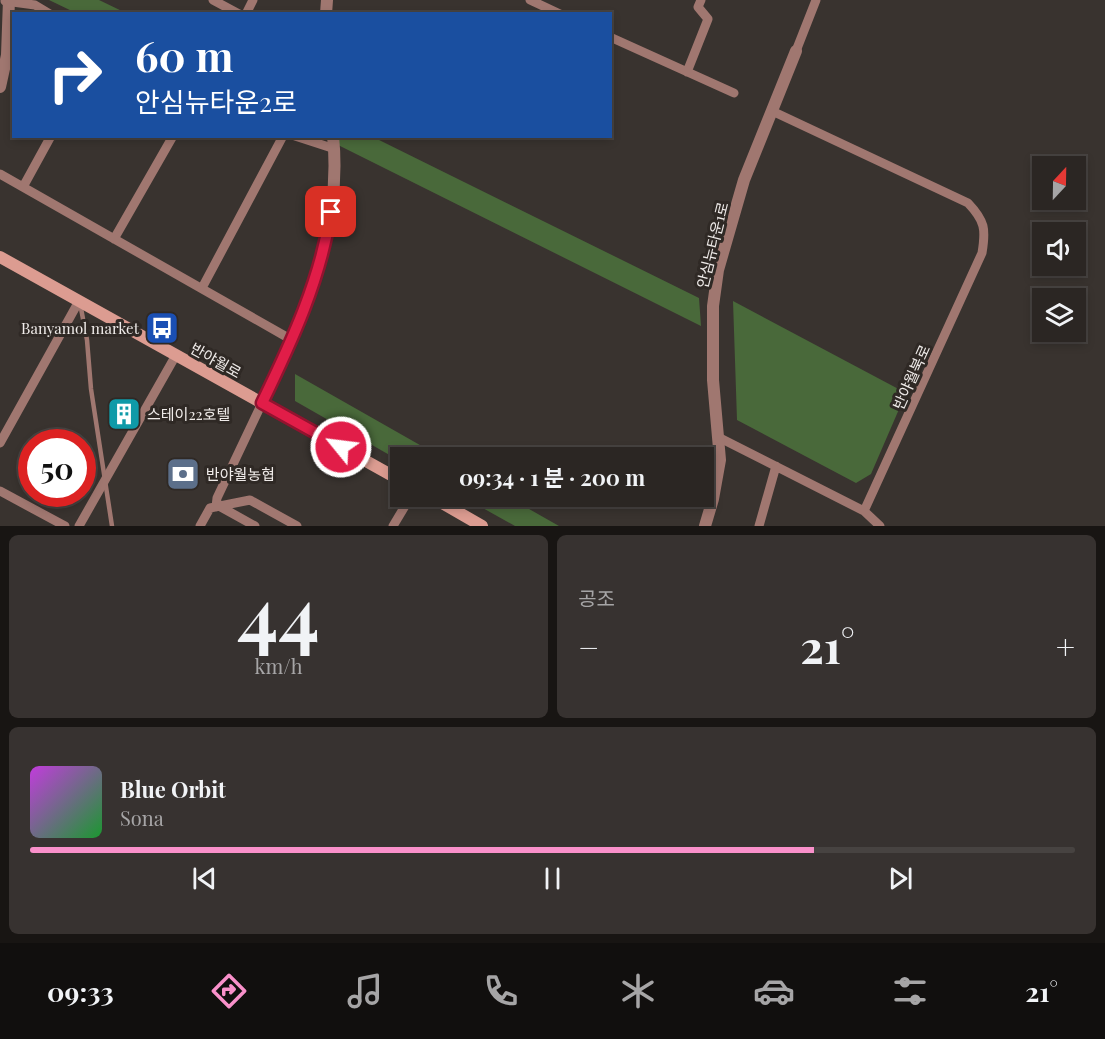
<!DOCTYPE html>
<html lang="ko">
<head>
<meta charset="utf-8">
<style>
  :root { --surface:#2b2623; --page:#373230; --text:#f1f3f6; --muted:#a6a5a6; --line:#474341; --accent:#f990ca }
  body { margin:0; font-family:"Playfair Display","Noto Sans KR",serif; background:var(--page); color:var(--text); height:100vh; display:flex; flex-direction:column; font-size:22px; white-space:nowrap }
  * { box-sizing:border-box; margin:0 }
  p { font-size:20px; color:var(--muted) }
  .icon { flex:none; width:33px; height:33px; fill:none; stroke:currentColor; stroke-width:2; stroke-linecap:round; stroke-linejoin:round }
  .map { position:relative; height:526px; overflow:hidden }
  .details { display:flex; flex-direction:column; gap:9px; padding:9px; background:#181513; flex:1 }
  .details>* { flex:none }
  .top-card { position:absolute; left:12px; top:12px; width:600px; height:126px; border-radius:0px; box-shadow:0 3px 9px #0003,0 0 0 2px var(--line); background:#1a4fa0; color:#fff; overflow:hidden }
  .needle { width:39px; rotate:22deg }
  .tools { position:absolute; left:1032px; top:156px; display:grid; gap:12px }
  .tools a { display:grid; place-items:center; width:54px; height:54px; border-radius:0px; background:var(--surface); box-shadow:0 3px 9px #0003,0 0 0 2px var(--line); font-size:30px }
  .speed { position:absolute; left:18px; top:429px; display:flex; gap:12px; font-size:30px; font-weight:700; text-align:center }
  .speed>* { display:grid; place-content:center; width:78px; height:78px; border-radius:50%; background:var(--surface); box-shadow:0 3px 9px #0003,0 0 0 2px var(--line); line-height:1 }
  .speed .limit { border:9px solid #d22; background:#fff; color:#111 }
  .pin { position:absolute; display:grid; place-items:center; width:51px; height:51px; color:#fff; margin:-26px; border-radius:12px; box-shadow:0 3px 9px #0006 }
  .me { position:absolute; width:66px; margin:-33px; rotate:299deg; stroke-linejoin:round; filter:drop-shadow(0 0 4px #0008) }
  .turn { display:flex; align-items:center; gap:21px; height:126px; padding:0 24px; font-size:27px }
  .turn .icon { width:78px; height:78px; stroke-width:2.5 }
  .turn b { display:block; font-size:42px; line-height:51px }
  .big { font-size:45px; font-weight:700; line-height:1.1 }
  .details .widget { flex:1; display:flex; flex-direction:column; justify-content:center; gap:9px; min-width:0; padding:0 21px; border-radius:9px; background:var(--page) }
  .details .dial { align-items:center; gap:0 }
  .dial b { font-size:78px; line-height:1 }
  .song { display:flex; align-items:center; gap:18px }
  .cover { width:72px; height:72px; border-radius:9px; background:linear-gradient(135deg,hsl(290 70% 55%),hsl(130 70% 35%)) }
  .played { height:6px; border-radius:3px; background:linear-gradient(90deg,var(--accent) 75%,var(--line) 75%) }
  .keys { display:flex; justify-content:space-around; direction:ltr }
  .heat { display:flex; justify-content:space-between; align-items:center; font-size:33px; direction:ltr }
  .details .tiles { flex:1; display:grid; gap:9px; grid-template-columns:1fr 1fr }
  .widget:last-child { grid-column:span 2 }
  .trip { position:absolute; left:390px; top:447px; width:324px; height:60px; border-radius:0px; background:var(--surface); box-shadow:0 3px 9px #0003,0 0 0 2px var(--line); font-weight:700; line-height:60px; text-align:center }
  .dock { display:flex; height:96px; justify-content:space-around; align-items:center; background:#110f0e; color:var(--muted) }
  .dock .icon { width:42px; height:42px }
  .dock .on { color:var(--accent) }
  .dock b { font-size:27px; color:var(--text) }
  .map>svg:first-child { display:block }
  .green { fill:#49693a }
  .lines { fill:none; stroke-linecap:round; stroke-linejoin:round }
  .service { stroke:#a07770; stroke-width:4.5 }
  .minor { stroke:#a07770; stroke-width:9 }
  .tertiary { stroke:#a07770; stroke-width:12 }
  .secondary { stroke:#dc9c91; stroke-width:12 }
  .route-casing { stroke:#92132f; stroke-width:15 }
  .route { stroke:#e11d48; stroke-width:10 }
  .labels { text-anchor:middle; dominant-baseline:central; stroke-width:6; stroke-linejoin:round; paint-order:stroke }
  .street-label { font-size:15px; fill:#efebe9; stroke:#2f2925 }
  .poi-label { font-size:15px; fill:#efebe9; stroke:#2f2925; text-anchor:start }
</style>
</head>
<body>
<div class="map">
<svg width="1105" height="526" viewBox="0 0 1105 526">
  <rect width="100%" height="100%" fill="#39332f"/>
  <path class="green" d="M49,0H99L126,13H76Z
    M322,137H373L699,298L701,326Z
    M733,301L906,393L871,474L856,483L737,420Z
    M295,374L441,457L400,458V461L295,401Z
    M463,497H508L559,526H515Z"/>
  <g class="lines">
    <path class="service" d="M80,303L87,340L91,389L112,526"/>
    <path class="minor" d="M213,0L239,14
      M530,0L560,14
      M5,1L35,5L50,14
      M246,14L253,0
      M610,37L734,93
      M796,51L816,0
      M687,72L708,19L698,7L701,0
      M772,111L968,203C985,221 986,229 982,253L864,511
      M295,136L335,149
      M0,174L292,340
      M23,187L51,136
      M114,239L173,136
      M202,288L283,136
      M720,438L864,511L880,526
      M0,443L79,301
      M0,491L65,526
      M219,506L255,526
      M216,507L217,498L262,403
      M79,526L176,355
      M200,526L210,508L250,500L297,526
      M393,526L411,496
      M759,526L776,466"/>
    <path class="tertiary" d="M326,14L327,0
      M0,87L7,55L9,0
      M262,403C303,319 343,233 333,136
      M705,526L713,499L720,460L713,380V306L718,270L744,180L796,51"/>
    <path class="secondary" d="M0,257L400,480
      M430,496L482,526"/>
  </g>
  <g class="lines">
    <defs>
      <path id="route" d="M331,212C320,281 292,341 262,403L341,447"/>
    </defs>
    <use href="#route" class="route-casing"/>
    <use href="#route" class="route"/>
  </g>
  <defs>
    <symbol id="bus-square" viewBox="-11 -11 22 22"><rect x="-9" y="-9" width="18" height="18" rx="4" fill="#1a4fb4" stroke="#2f2925"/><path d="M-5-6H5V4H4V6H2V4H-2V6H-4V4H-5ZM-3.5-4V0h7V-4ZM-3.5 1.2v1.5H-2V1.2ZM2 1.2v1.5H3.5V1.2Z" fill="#fff"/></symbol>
    <symbol id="building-square" viewBox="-11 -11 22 22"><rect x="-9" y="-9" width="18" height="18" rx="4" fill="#0f9aa8" stroke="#2f2925"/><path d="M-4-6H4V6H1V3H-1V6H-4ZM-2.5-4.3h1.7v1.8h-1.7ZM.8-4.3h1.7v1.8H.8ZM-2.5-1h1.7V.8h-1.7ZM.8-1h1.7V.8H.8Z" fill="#fff"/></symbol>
    <symbol id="bank-square" viewBox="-11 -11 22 22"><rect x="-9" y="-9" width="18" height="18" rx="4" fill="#5c6f8a" stroke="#2f2925"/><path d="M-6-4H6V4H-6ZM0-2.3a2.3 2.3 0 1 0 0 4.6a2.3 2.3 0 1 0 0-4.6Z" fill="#fff"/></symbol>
  </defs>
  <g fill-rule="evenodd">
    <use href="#bus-square" x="143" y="309" width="38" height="38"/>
    <use href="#building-square" x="105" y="395" width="38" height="38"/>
    <use href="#bank-square" x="164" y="455" width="38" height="38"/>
  </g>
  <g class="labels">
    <g class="street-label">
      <text transform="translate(712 245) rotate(-76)">안심뉴타운1로</text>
      <text transform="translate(216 360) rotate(29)">반야월로</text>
      <text transform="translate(911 377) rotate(-66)">반야월북로</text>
    </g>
    <g class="poi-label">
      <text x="139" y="328" text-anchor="end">Banyamol market</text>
      <text x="147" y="414">스테이22호텔</text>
      <text x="206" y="474">반야월농협</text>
    </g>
  </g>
</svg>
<div class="tools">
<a><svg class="needle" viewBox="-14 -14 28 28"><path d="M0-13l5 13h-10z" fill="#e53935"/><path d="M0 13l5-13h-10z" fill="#a6a5a6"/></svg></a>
<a><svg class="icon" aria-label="sound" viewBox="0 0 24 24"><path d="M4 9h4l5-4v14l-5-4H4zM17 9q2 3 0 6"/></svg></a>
<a><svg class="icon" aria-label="layers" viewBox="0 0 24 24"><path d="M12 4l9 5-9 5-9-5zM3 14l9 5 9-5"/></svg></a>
</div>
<div class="speed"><div class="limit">50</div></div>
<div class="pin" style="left:331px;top:212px;background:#d93025"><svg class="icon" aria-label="arrive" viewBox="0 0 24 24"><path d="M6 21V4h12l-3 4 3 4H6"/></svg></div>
<svg class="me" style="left:341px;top:447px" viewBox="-20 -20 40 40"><circle r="17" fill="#e11d48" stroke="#fff" stroke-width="3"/><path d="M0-11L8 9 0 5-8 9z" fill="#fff"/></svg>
<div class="trip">09:34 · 1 분 · 200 m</div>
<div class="top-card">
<div class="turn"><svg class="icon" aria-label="right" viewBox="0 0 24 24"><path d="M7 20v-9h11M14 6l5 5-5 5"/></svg><div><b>60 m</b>안심뉴타운2로</div></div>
</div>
</div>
<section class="details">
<div class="tiles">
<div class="widget dial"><b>44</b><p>km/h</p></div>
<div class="widget"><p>공조</p>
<div class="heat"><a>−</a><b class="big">21°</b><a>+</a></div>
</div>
<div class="widget">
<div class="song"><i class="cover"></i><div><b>Blue Orbit</b><p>Sona</p></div></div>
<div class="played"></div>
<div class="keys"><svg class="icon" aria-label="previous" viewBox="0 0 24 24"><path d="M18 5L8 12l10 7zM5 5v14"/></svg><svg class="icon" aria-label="pause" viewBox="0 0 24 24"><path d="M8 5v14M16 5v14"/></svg><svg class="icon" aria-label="next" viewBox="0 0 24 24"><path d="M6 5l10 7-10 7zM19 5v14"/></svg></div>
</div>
</div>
</section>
<nav class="dock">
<b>09:33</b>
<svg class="icon on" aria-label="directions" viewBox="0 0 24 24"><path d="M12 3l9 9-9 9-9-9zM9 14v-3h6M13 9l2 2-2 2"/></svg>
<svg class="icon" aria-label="music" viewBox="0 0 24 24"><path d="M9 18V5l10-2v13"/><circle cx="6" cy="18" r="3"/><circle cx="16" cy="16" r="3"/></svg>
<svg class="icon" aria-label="phone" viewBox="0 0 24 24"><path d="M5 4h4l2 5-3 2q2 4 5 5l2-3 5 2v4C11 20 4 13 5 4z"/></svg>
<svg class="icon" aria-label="climate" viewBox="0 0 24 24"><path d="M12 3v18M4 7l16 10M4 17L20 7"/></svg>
<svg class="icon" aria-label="car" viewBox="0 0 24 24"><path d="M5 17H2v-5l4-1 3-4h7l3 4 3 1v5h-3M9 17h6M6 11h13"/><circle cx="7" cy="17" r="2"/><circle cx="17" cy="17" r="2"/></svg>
<svg class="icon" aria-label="filters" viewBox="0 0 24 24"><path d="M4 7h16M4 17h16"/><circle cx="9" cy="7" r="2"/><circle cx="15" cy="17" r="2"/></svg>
<b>21°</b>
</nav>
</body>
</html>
